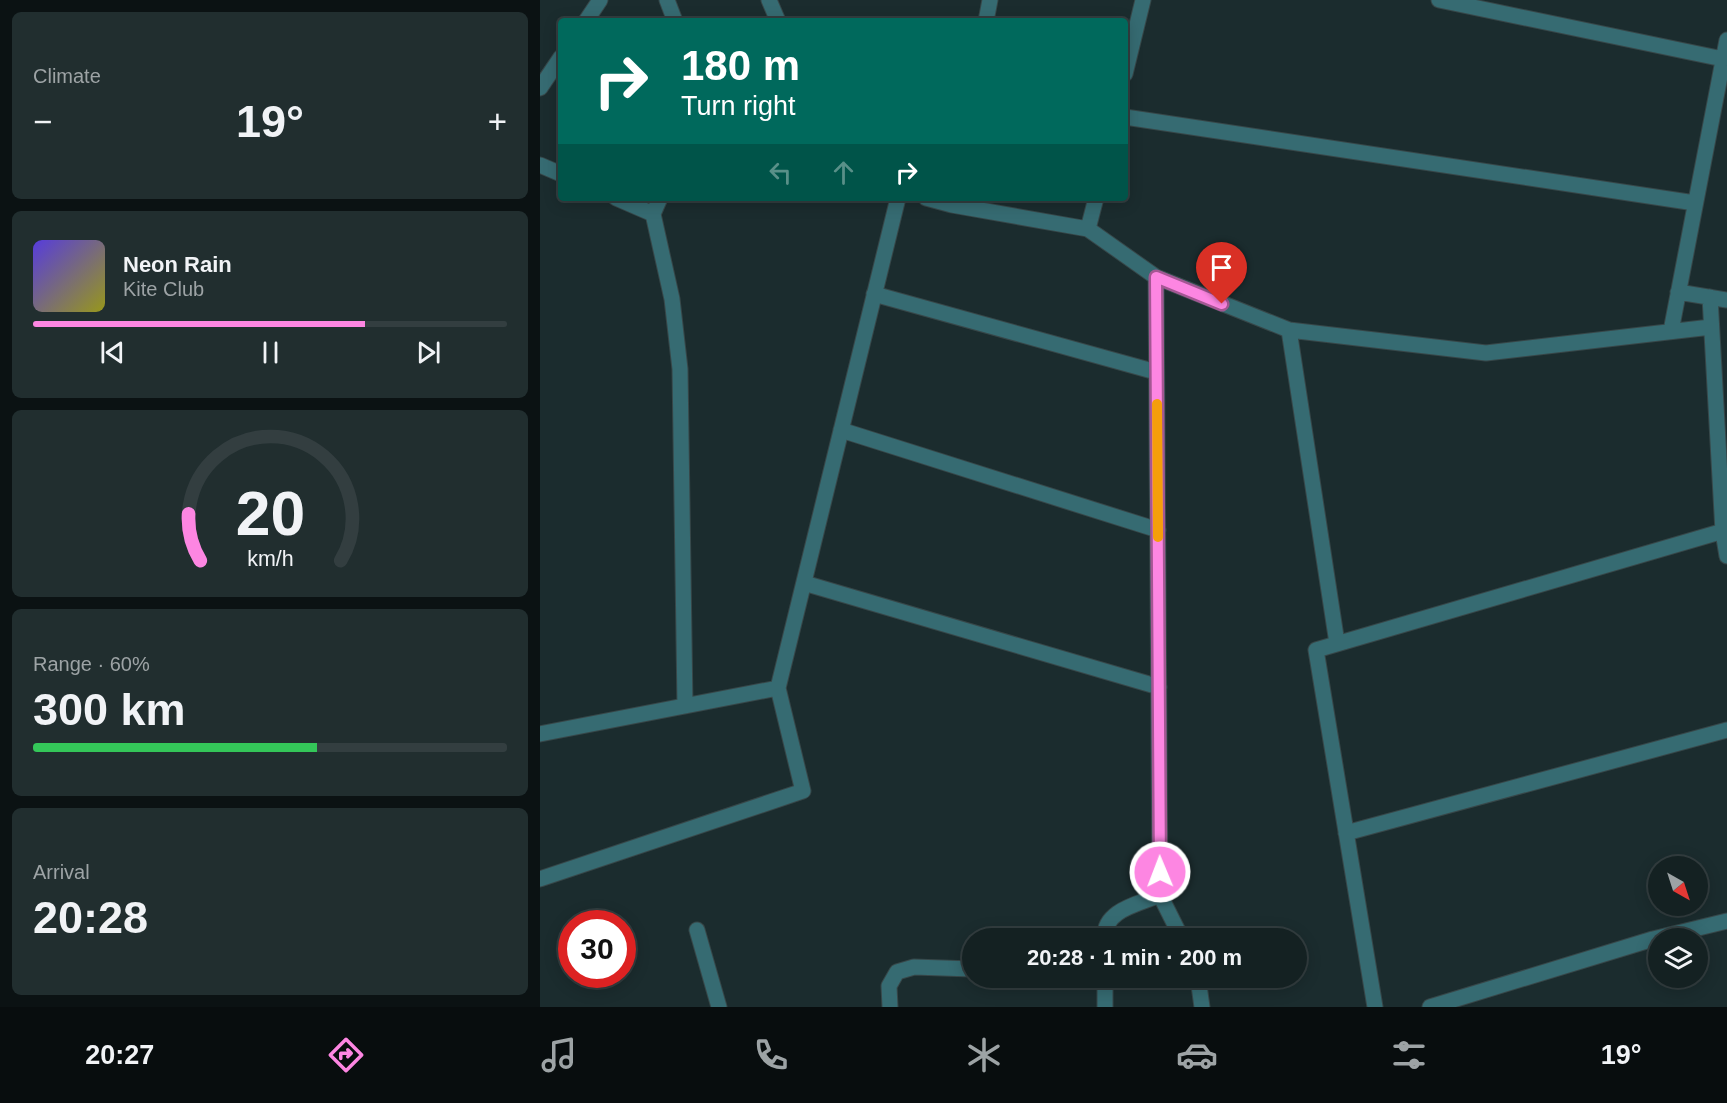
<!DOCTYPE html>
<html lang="en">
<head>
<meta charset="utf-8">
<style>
  :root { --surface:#142122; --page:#212e2f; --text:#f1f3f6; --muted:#9da3a5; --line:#333e40; --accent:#fd86e2 }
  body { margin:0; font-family:Arial,sans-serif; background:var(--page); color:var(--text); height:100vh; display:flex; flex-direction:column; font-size:22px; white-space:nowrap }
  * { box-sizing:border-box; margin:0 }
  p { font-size:20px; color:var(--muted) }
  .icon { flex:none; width:33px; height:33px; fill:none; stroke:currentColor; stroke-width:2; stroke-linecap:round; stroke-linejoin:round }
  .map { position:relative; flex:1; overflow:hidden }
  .panel { display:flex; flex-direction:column; gap:12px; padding:12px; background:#0b1213; width:540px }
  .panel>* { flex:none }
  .top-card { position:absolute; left:18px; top:18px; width:570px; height:183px; border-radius:6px; box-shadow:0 3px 15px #0003,0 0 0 2px var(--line); background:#00695c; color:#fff; overflow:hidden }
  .needle { width:39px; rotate:141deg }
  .tools { position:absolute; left:1108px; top:856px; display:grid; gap:12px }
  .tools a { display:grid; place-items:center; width:60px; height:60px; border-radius:50%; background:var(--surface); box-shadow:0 3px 15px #0003,0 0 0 2px var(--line); font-size:30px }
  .speed { position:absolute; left:18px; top:910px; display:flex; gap:12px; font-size:30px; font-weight:700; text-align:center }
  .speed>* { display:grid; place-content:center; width:78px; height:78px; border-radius:50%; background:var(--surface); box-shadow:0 3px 15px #0003,0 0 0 2px var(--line); line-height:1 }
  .speed .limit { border:9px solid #d22; background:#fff; color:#111 }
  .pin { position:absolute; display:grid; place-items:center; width:51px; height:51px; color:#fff; margin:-62px -26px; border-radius:50% 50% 50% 0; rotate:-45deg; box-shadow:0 0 6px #0007 }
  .pin .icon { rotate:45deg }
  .me { position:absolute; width:66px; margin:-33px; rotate:359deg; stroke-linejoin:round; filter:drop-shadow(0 0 4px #0008) }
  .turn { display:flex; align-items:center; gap:21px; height:126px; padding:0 24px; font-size:27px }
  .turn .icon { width:78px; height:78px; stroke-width:2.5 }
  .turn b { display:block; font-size:42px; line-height:51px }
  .lanes { display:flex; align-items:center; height:57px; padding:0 24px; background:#0003; justify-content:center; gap:30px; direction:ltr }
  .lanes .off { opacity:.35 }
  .big { font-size:45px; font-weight:700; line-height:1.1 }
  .panel .tile { flex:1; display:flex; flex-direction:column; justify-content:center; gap:9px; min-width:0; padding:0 21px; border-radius:9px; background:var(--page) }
  .panel .dial { align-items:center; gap:0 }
  .dial svg { height:156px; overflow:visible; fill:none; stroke:var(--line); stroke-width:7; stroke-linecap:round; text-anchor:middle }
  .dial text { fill:var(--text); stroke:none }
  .song { display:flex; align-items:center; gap:18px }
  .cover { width:72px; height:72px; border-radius:9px; background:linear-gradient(135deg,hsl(250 70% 55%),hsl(60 70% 35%)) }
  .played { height:6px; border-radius:3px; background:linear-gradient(90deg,var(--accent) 70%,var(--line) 70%) }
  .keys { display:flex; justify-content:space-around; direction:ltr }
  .heat { display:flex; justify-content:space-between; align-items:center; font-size:33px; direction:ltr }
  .charge { height:9px; border-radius:4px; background:linear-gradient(90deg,#34c759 60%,var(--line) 0) }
  .trip { position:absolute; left:422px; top:928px; width:345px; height:60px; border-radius:30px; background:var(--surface); box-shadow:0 3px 15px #0003,0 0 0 2px var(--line); font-weight:700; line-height:60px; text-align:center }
  .tabs { display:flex; height:96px; justify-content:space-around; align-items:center; background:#080d0e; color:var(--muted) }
  .tabs .icon { width:42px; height:42px }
  .tabs .current { color:var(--accent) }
  .tabs b { font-size:27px; color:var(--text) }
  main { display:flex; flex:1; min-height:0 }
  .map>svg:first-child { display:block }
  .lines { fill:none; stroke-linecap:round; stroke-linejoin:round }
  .minor-casing { stroke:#374749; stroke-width:17 }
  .minor { stroke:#366b72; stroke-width:15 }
  .route-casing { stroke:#a45793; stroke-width:15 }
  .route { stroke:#fd86e2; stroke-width:10 }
  .slow { stroke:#f59e0b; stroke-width:10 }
</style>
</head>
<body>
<main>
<section class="panel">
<div class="tile"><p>Climate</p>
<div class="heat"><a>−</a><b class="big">19°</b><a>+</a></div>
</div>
<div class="tile">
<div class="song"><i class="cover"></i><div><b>Neon Rain</b><p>Kite Club</p></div></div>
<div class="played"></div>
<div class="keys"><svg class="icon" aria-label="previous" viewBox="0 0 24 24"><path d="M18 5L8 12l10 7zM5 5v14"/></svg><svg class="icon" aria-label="pause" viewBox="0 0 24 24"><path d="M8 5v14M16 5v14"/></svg><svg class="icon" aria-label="next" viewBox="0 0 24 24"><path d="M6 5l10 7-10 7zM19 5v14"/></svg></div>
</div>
<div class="tile dial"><svg viewBox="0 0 100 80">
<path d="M14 69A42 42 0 1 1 86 69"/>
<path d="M14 69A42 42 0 0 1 8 45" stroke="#fd86e2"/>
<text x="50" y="56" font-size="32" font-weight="700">20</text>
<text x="50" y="72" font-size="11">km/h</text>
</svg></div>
<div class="tile"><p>Range · 60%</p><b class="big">300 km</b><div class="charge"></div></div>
<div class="tile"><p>Arrival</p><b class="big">20:28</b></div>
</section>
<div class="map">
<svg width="1187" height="1007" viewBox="0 0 1187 1007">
  <rect width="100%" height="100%" fill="#1b2c2e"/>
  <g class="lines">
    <defs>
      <path id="minor" d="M127,0L135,21
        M229,0L238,21
        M899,0L1183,59
        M46,21L60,0
        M446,21L450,0
        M585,74L603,0
        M0,88L21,57
        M585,117L1155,203
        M0,165L21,174
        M76,198L113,214L120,198
        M386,198L412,205L548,229L616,277L749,330L946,353L1171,327
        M113,214L132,299L140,369L145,706
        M548,229L556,198
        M616,277L620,895L642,939
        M1138,292L1187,300
        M334,294L616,372
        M1170,297L1183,532L1187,556
        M749,330L797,643
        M1131,331L1187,40
        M301,430L618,530
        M264,583L619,687
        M0,734L238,688
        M806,833L1187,730
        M0,879L263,791L238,688L358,198
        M157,930L179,1007
        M565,939C562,910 599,904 620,895
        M658,978L662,1007
        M350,1007L349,986L357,972L374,967L432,969
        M565,1007V978
        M835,1007L776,650L1187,530
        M890,1007L1113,939L1187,921"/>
    </defs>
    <use href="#minor" class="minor-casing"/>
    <use href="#minor" class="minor"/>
  </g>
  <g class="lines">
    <defs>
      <path id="route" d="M620,872L616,277L682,304"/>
    </defs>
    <use href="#route" class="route-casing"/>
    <use href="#route" class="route"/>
    <path class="slow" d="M617,404L618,537"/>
  </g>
</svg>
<div class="tools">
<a><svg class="needle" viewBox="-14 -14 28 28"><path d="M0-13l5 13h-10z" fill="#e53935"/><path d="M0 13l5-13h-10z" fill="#9da3a5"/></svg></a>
<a><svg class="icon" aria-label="layers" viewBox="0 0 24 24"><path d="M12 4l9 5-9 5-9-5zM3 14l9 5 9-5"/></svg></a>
</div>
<div class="speed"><div class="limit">30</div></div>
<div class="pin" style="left:682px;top:304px;background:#d93025"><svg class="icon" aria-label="arrive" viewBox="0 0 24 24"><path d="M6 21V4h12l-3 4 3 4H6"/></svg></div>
<svg class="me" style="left:620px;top:872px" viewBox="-20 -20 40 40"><circle r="17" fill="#fd86e2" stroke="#fff" stroke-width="3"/><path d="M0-11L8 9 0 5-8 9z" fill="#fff"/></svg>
<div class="trip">20:28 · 1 min · 200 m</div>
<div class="top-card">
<div class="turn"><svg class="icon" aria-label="right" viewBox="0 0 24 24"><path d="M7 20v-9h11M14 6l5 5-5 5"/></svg><div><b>180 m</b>Turn right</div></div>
<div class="lanes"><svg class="icon off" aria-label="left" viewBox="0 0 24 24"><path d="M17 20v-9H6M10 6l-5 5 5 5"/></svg><svg class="icon off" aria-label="ahead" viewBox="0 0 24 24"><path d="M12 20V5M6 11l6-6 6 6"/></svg><svg class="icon" aria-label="right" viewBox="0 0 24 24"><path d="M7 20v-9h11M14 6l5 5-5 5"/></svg></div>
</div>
</div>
</main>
<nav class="tabs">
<b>20:27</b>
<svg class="icon current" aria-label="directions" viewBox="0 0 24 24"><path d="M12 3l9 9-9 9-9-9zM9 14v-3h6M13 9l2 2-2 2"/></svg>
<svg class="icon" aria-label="music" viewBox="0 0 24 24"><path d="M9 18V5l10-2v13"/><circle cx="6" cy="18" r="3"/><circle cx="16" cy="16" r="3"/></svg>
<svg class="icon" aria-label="phone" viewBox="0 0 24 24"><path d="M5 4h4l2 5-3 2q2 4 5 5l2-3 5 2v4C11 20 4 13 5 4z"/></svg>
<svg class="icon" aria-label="climate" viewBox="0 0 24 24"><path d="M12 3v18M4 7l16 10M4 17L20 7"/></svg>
<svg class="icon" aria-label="car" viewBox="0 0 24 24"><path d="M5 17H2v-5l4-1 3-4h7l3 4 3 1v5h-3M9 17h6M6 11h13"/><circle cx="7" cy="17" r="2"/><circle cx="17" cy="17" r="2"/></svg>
<svg class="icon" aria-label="filters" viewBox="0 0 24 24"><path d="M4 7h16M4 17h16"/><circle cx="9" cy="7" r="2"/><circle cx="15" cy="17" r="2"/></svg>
<b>19°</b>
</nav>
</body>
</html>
